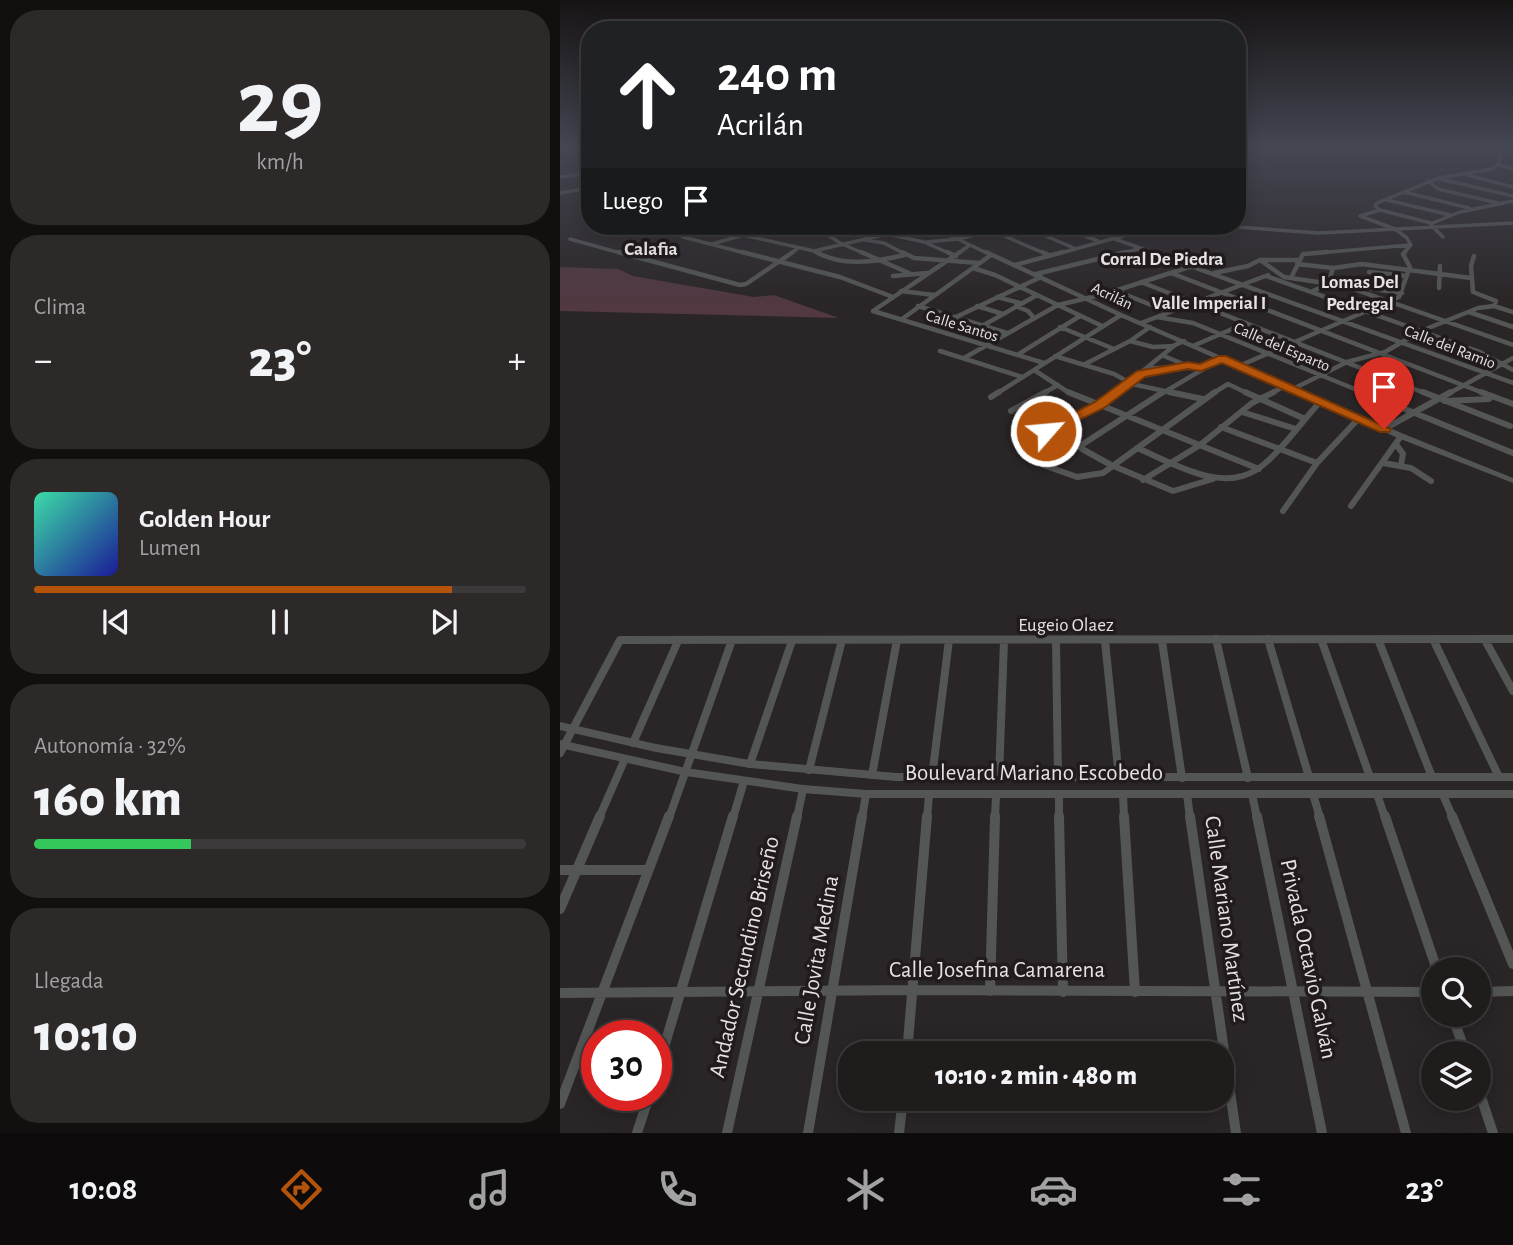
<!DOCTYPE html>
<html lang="es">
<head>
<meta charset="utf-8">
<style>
  :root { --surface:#201c1c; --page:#2d2929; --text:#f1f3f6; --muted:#a2a1a3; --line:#3d3a3b; --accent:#b45309 }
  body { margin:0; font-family:"Alegreya Sans",sans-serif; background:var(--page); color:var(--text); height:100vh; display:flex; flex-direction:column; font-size:26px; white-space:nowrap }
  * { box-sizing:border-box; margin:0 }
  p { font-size:23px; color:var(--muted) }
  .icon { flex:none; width:38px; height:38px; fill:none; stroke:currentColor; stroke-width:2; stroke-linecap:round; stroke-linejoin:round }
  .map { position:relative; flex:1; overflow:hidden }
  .side { display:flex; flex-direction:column; gap:10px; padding:10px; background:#120f0f; width:560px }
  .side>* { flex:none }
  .banner { position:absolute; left:21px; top:21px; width:665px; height:214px; border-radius:28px; box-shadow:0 4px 18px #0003,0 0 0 2px var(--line); background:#202124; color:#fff; overflow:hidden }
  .buttons { position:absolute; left:861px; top:957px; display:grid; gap:14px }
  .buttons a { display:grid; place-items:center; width:70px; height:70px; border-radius:50%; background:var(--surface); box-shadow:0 4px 18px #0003,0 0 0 2px var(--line); font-size:35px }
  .speed { position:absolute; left:21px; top:1020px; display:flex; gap:14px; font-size:35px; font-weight:700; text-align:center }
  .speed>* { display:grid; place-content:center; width:91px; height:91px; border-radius:50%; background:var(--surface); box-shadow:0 4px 18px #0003,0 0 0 2px var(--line); line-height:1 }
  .speed .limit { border:10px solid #d22; background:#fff; color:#111 }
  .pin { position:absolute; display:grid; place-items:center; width:60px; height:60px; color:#fff; margin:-72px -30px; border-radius:50% 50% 50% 0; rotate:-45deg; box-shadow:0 0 7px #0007 }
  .pin .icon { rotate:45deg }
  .me { position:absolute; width:77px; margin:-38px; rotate:63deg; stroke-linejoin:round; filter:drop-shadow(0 0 5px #0008) }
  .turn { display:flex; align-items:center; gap:24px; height:147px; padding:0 21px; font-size:32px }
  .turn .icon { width:91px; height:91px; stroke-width:2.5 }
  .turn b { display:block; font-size:49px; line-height:60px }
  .then { display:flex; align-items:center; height:66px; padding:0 21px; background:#0003; gap:14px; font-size:26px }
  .big { font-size:52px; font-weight:800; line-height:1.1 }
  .side .tile { flex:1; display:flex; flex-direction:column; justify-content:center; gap:10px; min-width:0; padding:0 24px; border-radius:28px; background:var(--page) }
  .side .dial { align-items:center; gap:0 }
  .dial b { font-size:91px; line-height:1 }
  .song { display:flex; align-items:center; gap:21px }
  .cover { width:84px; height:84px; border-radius:10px; background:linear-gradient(135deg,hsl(160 70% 55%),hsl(240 70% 35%)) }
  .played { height:7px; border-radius:4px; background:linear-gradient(90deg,var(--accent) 85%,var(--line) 85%) }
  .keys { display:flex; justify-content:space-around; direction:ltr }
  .heat { display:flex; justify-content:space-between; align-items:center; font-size:38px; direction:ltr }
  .charge { height:10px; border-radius:5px; background:linear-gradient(90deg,#34c759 32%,var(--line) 0) }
  .trip { position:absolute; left:278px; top:1041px; width:396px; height:70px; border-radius:28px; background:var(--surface); box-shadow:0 4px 18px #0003,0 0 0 2px var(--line); font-weight:800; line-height:70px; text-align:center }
  .menu { display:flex; height:112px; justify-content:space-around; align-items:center; background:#0d0b0b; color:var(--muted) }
  .menu .icon { width:49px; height:49px }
  .menu .on { color:var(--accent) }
  .menu b { font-size:32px; color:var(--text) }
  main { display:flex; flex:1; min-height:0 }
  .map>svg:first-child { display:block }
  .green { fill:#513841 }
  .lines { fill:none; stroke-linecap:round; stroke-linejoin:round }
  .minor-far4 { stroke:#545655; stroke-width:3.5 }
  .minor-far3 { stroke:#545655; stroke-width:4.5 }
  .minor-far2 { stroke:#545655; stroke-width:6 }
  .minor-far1 { stroke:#545655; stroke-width:8 }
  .minor { stroke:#545655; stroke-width:10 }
  .tertiary { fill:#545655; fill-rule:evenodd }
  .route { fill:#b45309; stroke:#753606; stroke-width:2 }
  .labels { text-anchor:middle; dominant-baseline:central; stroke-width:7; stroke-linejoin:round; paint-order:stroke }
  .far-street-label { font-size:16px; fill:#e6e2e3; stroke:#211b1d }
  .far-quarter-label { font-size:19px; font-weight:bold; fill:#e6e2e3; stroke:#211b1d }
  .street-label { font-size:19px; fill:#e6e2e3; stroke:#211b1d }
  .near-street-label { font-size:23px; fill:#e6e2e3; stroke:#211b1d }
</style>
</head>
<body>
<main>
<section class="side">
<div class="tile dial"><b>29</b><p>km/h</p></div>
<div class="tile"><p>Clima</p>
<div class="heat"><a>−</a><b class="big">23°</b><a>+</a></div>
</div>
<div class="tile">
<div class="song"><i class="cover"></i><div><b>Golden Hour</b><p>Lumen</p></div></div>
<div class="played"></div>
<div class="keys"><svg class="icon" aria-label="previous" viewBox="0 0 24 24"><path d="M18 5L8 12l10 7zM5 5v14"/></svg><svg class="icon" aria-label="pause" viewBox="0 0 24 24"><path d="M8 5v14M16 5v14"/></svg><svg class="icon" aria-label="next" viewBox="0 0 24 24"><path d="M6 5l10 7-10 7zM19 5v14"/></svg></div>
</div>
<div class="tile"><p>Autonomía · 32%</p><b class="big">160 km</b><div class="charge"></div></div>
<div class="tile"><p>Llegada</p><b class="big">10:10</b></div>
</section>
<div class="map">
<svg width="953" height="1133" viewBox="0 0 953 1133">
  <rect width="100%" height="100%" fill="#2a2526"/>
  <path class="green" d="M0,267L58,269L73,276L194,297L214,295L279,318L0,311Z"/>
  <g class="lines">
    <path class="minor-far4" d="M939,165L953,169
      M907,175L953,187
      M0,177L30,173
      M880,179L953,196
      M868,181L878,189L938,203
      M844,192L909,208
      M0,193L30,188
      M827,200L890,215
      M820,210L815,206L817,203L879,178L933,169L939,163L942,146
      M800,216L820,210L871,223
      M800,216L835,229L847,238L851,245L843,254
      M270,226L262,231L280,243L305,254
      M290,226L306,237
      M370,226L429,254
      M421,226L486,254
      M462,226L514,248
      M500,226L538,241
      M540,226L563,235
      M662,226L759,233L953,223
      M164,231L145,229L123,237L189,254
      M327,234L364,242L391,254
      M448,237L472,230
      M883,237L870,224L900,212L953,201
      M552,238L597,254
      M10,239L64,254
      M305,240L324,243L345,254
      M367,242L398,239L452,226
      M152,244L183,235L254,251L327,234L340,226
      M254,251L259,254
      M230,254L237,249
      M397,254L410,245
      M497,254L599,226
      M559,254L578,249
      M746,254L850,245"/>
    <path class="minor-far3" d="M58,252L180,285L186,284L233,252
      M182,252L280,277L333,297
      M256,252C283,267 315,262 344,255
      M301,252L351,274
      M342,252L354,258L419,263
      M387,252L396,256
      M426,252L561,315L743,394
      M482,252L489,255
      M592,252L953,383
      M914,256L911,266L913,292L936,301L934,306
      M700,260L724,277L785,286L953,345
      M737,264L773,268L802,264L911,278
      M455,265L503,252
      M413,268L435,275L542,326
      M809,272L846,276
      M611,273L926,394
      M654,273L688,266L700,260H738
      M476,274L566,252
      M333,276L367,273
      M706,276L920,352L953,370
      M731,278L743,254L767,252
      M581,282L867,394
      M797,287L842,293
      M879,288L880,266
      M341,291L374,295
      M557,291L608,312
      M753,291L768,284L773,268
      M437,297L460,303
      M358,306L447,333
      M417,306L443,314
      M456,306L468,311L474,318
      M313,311L484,363
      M313,311L400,252
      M909,312L953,327
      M396,317L481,277
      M597,317L633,323L807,394
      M342,319L431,255
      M581,323L708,275
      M422,326L477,295
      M500,327L554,349
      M570,341L593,347L614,346
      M633,346L686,323
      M380,351L462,377
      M457,355L520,316
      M495,356L554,374L572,384L618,394
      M604,356L628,366
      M404,358L498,305L545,294L651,260
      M525,364L570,341L590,327
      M679,366L839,297L850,267L843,254L845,252
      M589,368H641
      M474,370L511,394
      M733,389L787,362L825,352L861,331L918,308L934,306L953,312
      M436,394L561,315
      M482,394L498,385
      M554,394L615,345L624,341
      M601,394L662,358
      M652,394L668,384L689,394
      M710,394L725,386
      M888,394L953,358"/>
    <path class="minor-far2" d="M508,392L699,469
      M556,392L540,405L486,431L512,439L522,449L551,465L613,491L653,479
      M609,392L643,399
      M685,392L745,419
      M739,392L841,436L791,506
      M803,392L953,453
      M863,392L950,426
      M921,392L953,404
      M431,397L439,392
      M885,401L929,399
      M451,411L486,392
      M682,412L736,429
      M661,427L757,463
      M824,429L891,392
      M836,444L843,454L841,465
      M520,446L603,392
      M577,448C611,462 660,493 696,470C716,458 743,420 760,402
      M823,463L851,468L871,481
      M483,465L517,477L543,473L655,392
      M583,480L640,445L692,403L714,392
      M723,511L757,463L799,418"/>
    <path class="minor-far1" d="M656,639L688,778
      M708,639L749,777
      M761,639L810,777
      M818,639L872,777
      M873,639L939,777
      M925,640L953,691
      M496,641L498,778
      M545,641L559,778
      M602,641L622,778
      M73,743L118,641
      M0,753L60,640L953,639
      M190,764L232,641
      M249,770L282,640
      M312,775L337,640
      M372,777L389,640
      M439,777L444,641
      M499,794V818
      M563,794L564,818
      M627,794L630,818
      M692,794L697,818
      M753,794L760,818
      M817,794L825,818
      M883,795L893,818
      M39,818L64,761
      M109,818L172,640
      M173,818L184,781
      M237,818L243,789
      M302,818L306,794
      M367,818L369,795
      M435,818L436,795"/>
    <path class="minor" d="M499,816L503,992
      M564,816L575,992
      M630,816L676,1133
      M697,816L762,1133
      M759,816L846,1133
      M825,816L877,970
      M892,816L953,964
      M0,870H88
      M0,909L40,816
      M430,991L435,816
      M919,992L953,991
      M0,993L354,990L873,992
      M892,1015L906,1054
      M347,1054L367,816
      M96,1074L173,816
      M919,1091L933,1133
      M0,1104L109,816
      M77,1133L89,1096
      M167,1133L237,816
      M248,1133L302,816
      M339,1133L343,1099"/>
    <path class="tertiary" d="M838,434H844L953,478V483L838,438Z
      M0,722L96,744L190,760L336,773H953V781H336L190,768L96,752L0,730Z
      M0,740L126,768L243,785L306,790H953V798H306L243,793L126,776L0,748Z"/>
  </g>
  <linearGradient id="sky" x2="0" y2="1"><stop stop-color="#171415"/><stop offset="0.48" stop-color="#444652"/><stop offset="1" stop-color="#444652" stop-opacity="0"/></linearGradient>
  <rect width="953" height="305" fill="url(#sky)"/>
  <path class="route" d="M658,356H666L831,429L829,432H820L662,363L641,371L628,369L585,377L544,408L490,434H481L479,431L535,402L577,371L628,362L640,364Z"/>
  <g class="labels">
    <g class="far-street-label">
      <text transform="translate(552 296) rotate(25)">Acrilán</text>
      <text transform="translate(402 326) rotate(17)">Calle Santos</text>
      <text transform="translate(722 347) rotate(23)">Calle del Esparto</text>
      <text transform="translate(890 347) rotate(21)">Calle del Ramio</text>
    </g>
    <g class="far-quarter-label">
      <text x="91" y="249">Calafia</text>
      <text x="602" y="259">Corral De Piedra</text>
      <text x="800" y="282">Lomas Del<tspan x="800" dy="22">Pedregal</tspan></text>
      <text x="649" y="303">Valle Imperial I</text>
    </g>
    <g class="street-label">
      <text x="506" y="625">Eugeio Olaez</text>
    </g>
    <g class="near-street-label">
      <text x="474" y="773">Boulevard Mariano Escobedo</text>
      <text transform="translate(666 919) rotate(82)">Calle Mariano Martínez</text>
      <text transform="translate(185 957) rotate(-77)">Andador Secundino Briseño</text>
      <text transform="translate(748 959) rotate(78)">Privada Octavio Galván</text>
      <text transform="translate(257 960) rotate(-80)">Calle Jovita Medina</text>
      <text x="437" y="970">Calle Josefina Camarena</text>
    </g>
  </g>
</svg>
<div class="buttons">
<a><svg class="icon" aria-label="search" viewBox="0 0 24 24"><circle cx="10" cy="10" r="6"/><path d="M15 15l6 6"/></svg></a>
<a><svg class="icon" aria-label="layers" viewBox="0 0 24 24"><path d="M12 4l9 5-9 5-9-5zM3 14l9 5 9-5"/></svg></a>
</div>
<div class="speed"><div class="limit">30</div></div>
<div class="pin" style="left:824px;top:429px;background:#d93025"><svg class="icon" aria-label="arrive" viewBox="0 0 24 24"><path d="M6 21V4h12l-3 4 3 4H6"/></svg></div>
<svg class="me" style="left:486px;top:431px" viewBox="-20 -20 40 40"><circle r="17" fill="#b45309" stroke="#fff" stroke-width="3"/><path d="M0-11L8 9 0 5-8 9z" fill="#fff"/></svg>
<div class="trip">10:10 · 2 min · 480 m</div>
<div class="banner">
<div class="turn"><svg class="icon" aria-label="ahead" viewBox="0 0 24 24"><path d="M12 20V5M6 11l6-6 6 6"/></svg><div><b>240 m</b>Acrilán</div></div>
<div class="then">Luego<svg class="icon" aria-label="arrive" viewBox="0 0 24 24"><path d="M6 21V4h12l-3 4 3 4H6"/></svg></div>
</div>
</div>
</main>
<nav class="menu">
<b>10:08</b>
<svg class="icon on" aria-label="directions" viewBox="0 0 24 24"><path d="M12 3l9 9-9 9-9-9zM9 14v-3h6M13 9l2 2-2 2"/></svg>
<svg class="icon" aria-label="music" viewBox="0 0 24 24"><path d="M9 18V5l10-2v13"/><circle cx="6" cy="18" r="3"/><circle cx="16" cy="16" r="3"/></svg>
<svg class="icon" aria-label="phone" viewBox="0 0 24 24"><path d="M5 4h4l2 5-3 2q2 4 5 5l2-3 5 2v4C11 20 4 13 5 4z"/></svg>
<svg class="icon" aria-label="climate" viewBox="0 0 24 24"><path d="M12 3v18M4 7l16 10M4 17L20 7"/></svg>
<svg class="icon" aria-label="car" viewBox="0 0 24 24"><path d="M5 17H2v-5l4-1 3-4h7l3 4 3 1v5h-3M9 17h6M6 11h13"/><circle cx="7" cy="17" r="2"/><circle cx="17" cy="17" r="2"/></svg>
<svg class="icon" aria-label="filters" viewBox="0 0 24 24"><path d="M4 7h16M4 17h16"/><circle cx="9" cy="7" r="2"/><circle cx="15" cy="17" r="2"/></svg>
<b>23°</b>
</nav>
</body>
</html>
